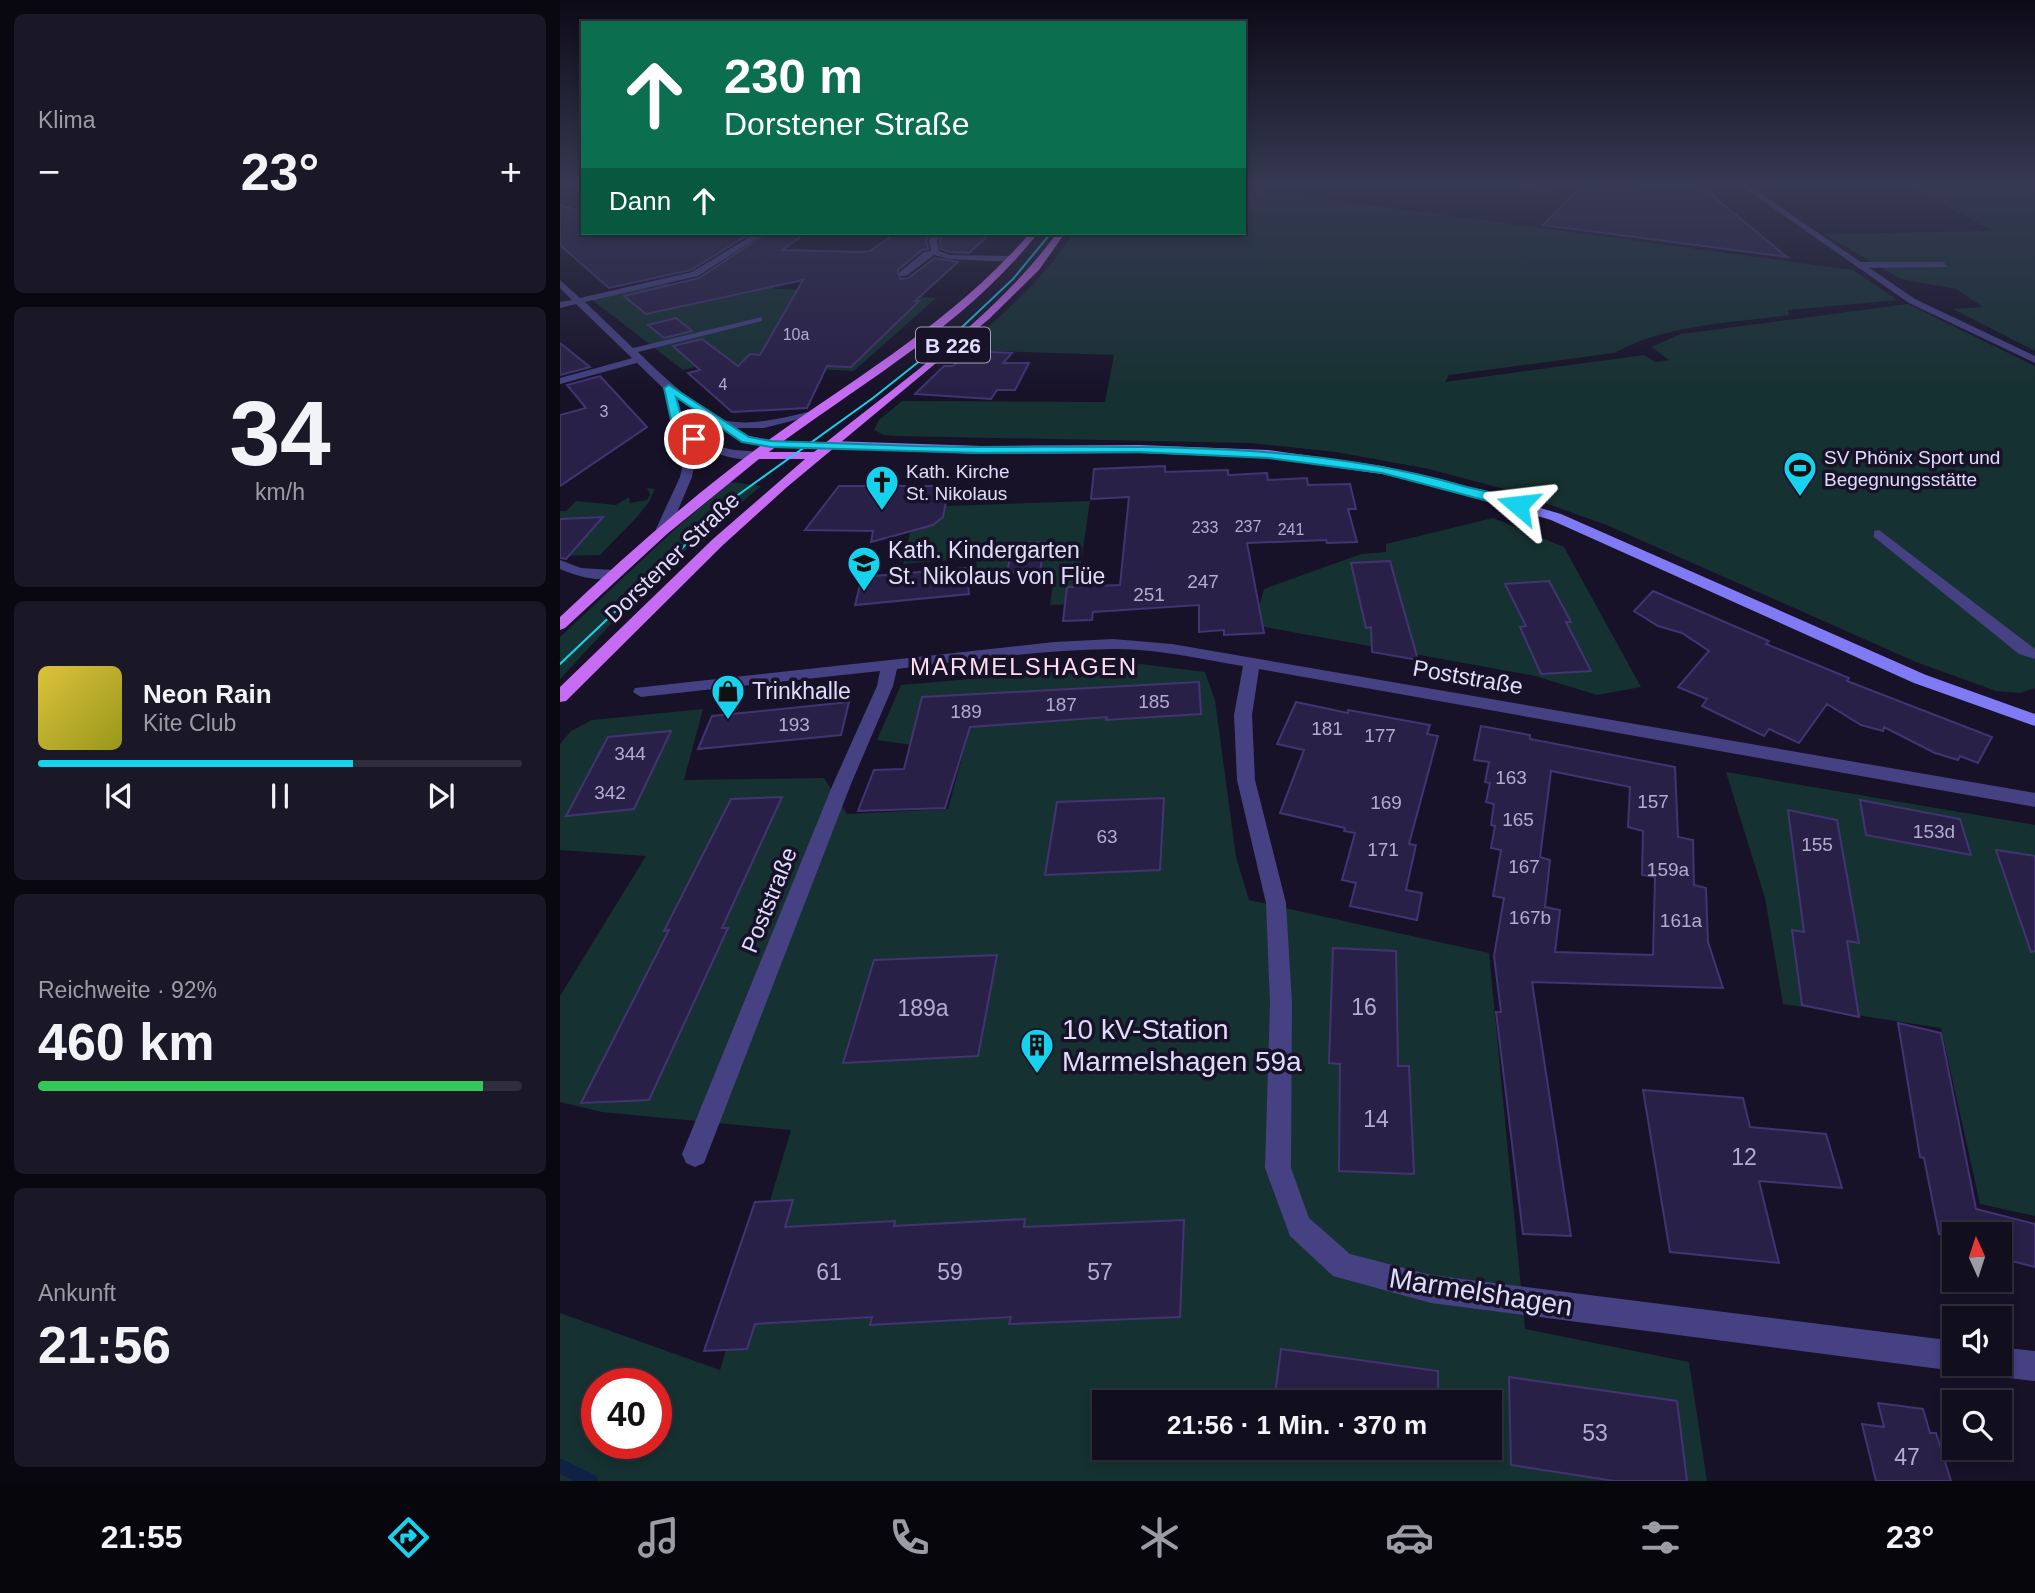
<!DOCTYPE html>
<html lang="de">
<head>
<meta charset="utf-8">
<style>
  :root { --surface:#110e1e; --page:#1a1727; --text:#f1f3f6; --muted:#9c9ca4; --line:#302e3c; --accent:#17d2ed }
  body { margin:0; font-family:Arial,sans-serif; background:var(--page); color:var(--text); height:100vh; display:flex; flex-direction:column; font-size:26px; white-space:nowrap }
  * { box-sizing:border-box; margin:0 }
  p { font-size:23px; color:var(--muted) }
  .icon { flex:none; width:38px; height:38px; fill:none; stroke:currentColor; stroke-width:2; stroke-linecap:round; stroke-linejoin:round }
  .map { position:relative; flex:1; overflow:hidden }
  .drawer { display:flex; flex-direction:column; gap:14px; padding:14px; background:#090810; width:560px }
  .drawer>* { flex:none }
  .guide { position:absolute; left:21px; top:21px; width:665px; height:214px; border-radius:0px; box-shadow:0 4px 10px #0003,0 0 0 2px var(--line); background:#0b6e4f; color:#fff; overflow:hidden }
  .needle { width:46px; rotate:357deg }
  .buttons { position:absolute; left:1382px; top:1222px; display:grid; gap:14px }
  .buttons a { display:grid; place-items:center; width:70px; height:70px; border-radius:0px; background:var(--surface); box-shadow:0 4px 10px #0003,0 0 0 2px var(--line); font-size:35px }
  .speed { position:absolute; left:21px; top:1368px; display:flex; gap:14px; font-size:35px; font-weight:700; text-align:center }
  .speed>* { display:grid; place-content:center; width:91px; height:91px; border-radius:50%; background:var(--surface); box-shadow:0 4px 10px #0003,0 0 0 2px var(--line); line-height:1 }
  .speed .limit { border:10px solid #d22; background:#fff; color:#111 }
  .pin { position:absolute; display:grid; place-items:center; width:60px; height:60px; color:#fff; margin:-30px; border:4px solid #fff; border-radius:50%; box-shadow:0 2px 7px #0007 }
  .me { position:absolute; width:77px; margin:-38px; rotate:287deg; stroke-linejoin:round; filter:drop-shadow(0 0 5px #0008) }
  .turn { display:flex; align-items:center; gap:24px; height:147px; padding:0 28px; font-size:32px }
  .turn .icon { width:91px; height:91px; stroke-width:2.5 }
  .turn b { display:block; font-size:49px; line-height:60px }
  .then { display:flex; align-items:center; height:66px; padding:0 28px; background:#0003; gap:14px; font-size:26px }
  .big { font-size:52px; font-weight:600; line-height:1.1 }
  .drawer .tile { flex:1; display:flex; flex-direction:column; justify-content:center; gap:10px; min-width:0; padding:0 24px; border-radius:10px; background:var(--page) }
  .drawer .dial { align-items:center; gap:0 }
  .dial b { font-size:91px; line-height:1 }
  .song { display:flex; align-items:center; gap:21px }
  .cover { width:84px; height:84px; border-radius:10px; background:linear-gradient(135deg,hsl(50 70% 55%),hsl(60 70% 35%)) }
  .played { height:7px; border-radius:4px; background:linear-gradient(90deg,var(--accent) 65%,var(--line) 65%) }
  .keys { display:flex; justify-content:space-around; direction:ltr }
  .heat { display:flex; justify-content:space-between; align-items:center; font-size:38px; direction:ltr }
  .charge { height:10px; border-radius:5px; background:linear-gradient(90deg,#34c759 92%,var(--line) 0) }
  .trip { position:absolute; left:532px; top:1390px; width:410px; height:70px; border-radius:0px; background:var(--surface); box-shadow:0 4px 10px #0003,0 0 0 2px var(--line); font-weight:600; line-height:70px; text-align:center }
  .tabs { display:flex; height:112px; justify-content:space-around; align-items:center; background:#07060c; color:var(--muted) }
  .tabs .icon { width:49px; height:49px }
  .tabs .on { color:var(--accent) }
  .tabs b { font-size:32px; color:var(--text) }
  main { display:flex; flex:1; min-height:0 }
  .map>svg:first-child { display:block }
  .green { fill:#163131; fill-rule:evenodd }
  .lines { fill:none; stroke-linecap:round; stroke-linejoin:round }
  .stream { stroke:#0f2144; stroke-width:14 }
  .building { fill:#292047; stroke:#423472; stroke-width:2; fill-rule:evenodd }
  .lane { fill:#454183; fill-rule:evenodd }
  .street { fill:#454183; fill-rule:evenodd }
  .secondary { fill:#817af5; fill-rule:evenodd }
  .primary { fill:#c56bf4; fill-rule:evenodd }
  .tram { stroke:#17d2ed; stroke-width:2 }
  .route { fill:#17d2ed; stroke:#0f889a; stroke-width:2 }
  .labels { text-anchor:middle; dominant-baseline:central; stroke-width:7; stroke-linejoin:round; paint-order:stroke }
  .far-number-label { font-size:16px; fill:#b2adcf }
  .far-poi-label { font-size:19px; fill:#e0dcfc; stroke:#171228; text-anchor:start }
  .number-label { font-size:19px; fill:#b2adcf }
  .shield { fill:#171228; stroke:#a49fbc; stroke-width:2 }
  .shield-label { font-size:21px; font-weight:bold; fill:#e0dcfc }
  .poi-label { font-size:23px; fill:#e0dcfc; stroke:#171228; text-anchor:start }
  .street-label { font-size:23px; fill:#e0dcfc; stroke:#171228 }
  .near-number-label { font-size:23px; fill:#b2adcf }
  .neighbourhood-label { font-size:24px; letter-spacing:2px; fill:#fcdef0; stroke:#171228 }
  .near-poi-label { font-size:28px; fill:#e0dcfc; stroke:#171228; text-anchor:start }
  .near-street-label { font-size:28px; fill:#e0dcfc; stroke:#171228 }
</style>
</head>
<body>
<main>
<section class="drawer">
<div class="tile"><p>Klima</p>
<div class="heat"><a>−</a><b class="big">23°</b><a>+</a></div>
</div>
<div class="tile dial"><b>34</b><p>km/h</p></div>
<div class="tile">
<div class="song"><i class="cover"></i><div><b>Neon Rain</b><p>Kite Club</p></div></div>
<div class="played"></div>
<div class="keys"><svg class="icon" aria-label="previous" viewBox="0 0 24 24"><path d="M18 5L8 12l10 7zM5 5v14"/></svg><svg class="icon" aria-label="pause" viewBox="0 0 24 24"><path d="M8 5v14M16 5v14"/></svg><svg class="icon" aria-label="next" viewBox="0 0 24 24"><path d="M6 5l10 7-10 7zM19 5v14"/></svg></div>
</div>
<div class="tile"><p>Reichweite · 92%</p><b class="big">460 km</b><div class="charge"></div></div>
<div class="tile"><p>Ankunft</p><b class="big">21:56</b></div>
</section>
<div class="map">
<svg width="1475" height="1481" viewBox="0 0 1475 1481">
  <rect width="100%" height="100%" fill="#171228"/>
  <path class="green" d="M1347,185H1475V351L1393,309L1423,307L1396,289L1341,279L1264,234L1433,231Z
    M684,188L1293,270L1337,300L1228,310L1229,315C1170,323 1107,324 1054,353L889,375L885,382L1084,355L1095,362L1109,360L1091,347L1121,334L1348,304L1475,366V688L1461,693L1436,691L1356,662L1049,526L955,492L869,469L776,452L691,443L338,436L324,435L314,430L319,420L342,401L545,402L554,355L403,350C442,314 485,279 513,233H684Z
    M108,283L138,303L206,288L376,298L294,371L148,364L123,370L31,299Z
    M170,482L201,486L130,546L76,597L0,679V637L114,530Z
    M87,488L95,489L89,502L77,517L40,555L0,556V511H6L16,501L56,505L69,497L70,503L87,500L90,494Z
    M530,501L515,604L490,605L495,570L417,575L416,558L343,564L350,532L386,506Z
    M933,518L1004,547L1081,687L1037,695L975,676L694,625L704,589L801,554L826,552V544Z
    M581,664L645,672L655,700L676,857L689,900L929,953L965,1329L1129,1362L1147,1481H0V1313L160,1370L231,1130L42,1112L0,1102V996L86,856L0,850V744L11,731L32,720L143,709L124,780L264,778L287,814L388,809L404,750L379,749L317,740L341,685ZM37,1384H96V1444H37ZM544,1402H929V1447H544Z
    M1166,772L1475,825V1216L1420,1204L1381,1028L1223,1004L1205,898Z"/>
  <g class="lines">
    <path class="stream" d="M0,1466L31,1481"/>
  </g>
  <path class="building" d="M1022,185L1142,187L1227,257L983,225Z
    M0,205L23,212V233H191L131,270L49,288L0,245Z
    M207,233H246L222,250L300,252L310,251L336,233H370L366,240L368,249L362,250L338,270L340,279L348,278L375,258L398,262L355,301H359L291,367L267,366L247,408L172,412L128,373L140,370L113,346L142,339L178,366L190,354L200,355L243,280L86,314L64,296L139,278Z
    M384,233H431L409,253L390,252L381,249L380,240Z
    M116,318L132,331L104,338L88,325Z
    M0,343L30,367L0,375Z
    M409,351L452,353L443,363H469L455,390H437L431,399L355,394L384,366H393Z
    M40,376L87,427L0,486V415L26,408L7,385Z
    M605,466V472L668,470V475L707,473L708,480L747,478L748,485L790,484L796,509H788L797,542L767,543L766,540L687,543L704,633L664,635V630L639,632V605L533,612L532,620L503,621L507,587L560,585L569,497L531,499L534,469Z
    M279,486H389L383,517L373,525L311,542L313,531L245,530Z
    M43,517L6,559L0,558V519Z
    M485,542L480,571L447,573L453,543Z
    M830,561L840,597L858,660L812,652L811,627L806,628L791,563Z
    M406,568L409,594L295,605L302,577Z
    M989,581L1011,622H1006L1031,671L981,674L960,627L966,626L945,584Z
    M1093,591L1209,641L1206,644L1289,678L1287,681L1432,737L1418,763L1400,756L1398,760L1375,753L1324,727L1323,731L1301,725L1267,704L1239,743L1209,729L1204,736L1142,706L1147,699L1118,687L1149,651L1122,633L1098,626L1074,611Z
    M639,682L641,714L546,720L547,717L410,727L385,808L298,811L314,770L344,769L362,697Z
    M289,702L281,735L138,749L152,716Z
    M736,702L788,713V710L870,725L867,734L878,736L849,844L856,845L846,890L862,893L857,920L790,906L796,883L782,880L795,833L784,831L785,828L720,813L744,750L717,744Z
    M921,726L970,735V739L1115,767L1118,837L1133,840L1134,885L1146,888L1148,942L1163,988L972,982L1011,1236L963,1234L936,1012H941L934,956L944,898L933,896L941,850L931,848L935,826L931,825L934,804L926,802L930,783L925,782L929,762L914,760ZM991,771L1070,787L1068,827L1083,831L1082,875L1095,877L1093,955L995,952L1000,910L985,907L990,860L980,857Z
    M111,731L74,809L6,816L48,737Z
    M222,797L162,928H168L89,1100L21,1103L109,930L104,931L171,799Z
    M604,798L600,870L485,875L497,802Z
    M1300,800L1400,819L1411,855L1306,835Z
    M1228,810L1277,820L1299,943L1287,941L1299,1017L1242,1005L1232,930L1244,932Z
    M1436,850L1475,856V951L1471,952Z
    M773,948L836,951L838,1066H849L854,1174L779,1171L780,1064L769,1063Z
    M437,955L418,1056L283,1063L314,960Z
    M1338,1023L1381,1033L1416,1209L1475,1224V1267L1440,1258V1234H1379L1364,1158L1360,1157Z
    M1083,1090L1183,1098L1190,1127L1266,1134L1282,1188L1199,1181L1219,1263L1110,1252Z
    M233,1200L225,1227L335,1221L334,1226L465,1219L464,1227L624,1220L620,1317L449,1324L451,1317L310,1325L312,1317L195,1324L187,1349L144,1351L195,1202Z
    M721,1349L878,1371V1402H714Z
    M949,1377L1117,1401L1127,1481H1054L951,1465Z
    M1318,1403L1363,1409L1370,1433H1376L1391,1481H1316L1302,1424L1324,1427Z"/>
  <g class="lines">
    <path class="lane" d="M916,185H945L942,187Z
      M950,185H967L989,190L985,192Z
      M1384,262L1387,267L1299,268L1295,265L1299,262Z
      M80,356L84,357V361L0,384V378Z
      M1319,530L1475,649V659L1459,654L1314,537V531Z
      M0,560L21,568L53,570L60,574C47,585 15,576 0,569Z"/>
    <path class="street" d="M1180,185H1188L1355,299L1475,356V363L1349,303Z
      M196,233H205L138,276L25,302L73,348L202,317V321L78,352C95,369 146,417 168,421C196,426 225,417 253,411L259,414L204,428H176L189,436L215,441V447L211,448L181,441L116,398C122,429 144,445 175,450C184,451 195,450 202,455C187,466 154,453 138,446L132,477L110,529L108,532H98L96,529L120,477L128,440L110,417L104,389L16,304L0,308V302L12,300L0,288V280L20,298L132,272Z
      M373,233H381L377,240L379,251L390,255L453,256L457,259L453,262L389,259L374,255L346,276H340V272L364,252L371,251L369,240Z
      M553,639L612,644L1475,793V807L699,669L692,715L695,780L726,903L732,1003L731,1168L749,1218L790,1254L871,1275L1395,1341V1363H1407L1405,1366L1395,1371L871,1303L773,1276L730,1236L705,1168L710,1003L706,903L677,780L674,715L683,666C640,659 595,648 551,649C479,650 408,661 337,669L333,686L291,784L144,1163L135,1167L126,1163L122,1154L273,784L317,686L320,671L81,697L73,692L75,688L494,642Z
      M1440,1347L1475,1351V1381L1440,1377L1430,1372L1426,1363H1440Z"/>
    <path class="secondary" d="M272,441L421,446L579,445L708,450L822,466L884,480L1001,514L1366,675L1475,714V726L1354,683L991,520L881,487L822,474L708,458L579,453L421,454L268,448L266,445Z"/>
    <path class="primary" d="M470,233H478C405,326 302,382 209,452H254C336,385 435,318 497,233H505L479,270L429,319L227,487L163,545L6,701L0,702V687L153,539L245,459H199L107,534L5,628L0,630V617C65,556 131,497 203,444C297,376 393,322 470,233Z"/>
    <path class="tram" d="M0,664L178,495L313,398L400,329L453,279L491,233"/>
  </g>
  <linearGradient id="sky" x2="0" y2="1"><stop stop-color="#0d0a16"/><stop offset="0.47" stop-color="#363953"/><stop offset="1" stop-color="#363953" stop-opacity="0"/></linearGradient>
  <rect width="1475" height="392" fill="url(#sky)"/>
  <path class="route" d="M109,385L189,437L211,441C282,443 353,447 423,447C584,447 747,441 903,486C921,491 950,494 964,505L958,509L822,473L708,458L579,452L421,453L211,447L182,442L116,397L122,419L140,439L134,442L111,420L104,388Z"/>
  <defs>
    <symbol id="stadium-pin" viewBox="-11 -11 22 30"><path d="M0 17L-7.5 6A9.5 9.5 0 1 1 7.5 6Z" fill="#17d2ed" stroke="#171228"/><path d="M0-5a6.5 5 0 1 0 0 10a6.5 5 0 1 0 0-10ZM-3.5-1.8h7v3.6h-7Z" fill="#111"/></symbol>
    <symbol id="church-pin" viewBox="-11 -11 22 30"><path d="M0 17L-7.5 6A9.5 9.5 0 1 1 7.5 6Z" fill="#17d2ed" stroke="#171228"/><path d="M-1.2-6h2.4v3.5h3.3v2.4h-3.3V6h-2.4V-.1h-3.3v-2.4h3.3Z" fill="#111"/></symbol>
    <symbol id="school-pin" viewBox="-11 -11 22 30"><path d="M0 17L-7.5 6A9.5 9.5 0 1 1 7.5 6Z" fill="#17d2ed" stroke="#171228"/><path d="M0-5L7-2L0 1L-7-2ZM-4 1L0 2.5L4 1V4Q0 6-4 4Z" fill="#111"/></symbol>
    <symbol id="shop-pin" viewBox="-11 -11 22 30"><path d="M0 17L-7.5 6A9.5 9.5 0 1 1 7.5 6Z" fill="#17d2ed" stroke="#171228"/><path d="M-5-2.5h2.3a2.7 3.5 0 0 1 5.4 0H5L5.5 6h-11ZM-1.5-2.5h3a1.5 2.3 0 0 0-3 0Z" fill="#111"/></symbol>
    <symbol id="building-pin" viewBox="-11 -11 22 30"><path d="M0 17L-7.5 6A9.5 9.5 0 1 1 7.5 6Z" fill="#17d2ed" stroke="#171228"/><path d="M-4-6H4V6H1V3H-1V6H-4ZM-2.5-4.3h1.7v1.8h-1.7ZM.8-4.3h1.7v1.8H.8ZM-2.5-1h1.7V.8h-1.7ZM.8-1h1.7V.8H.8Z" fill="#111"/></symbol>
  </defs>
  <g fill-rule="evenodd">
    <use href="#stadium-pin" x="1221" y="449" width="38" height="52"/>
    <use href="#church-pin" x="303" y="463" width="38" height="52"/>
    <use href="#school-pin" x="285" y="544" width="38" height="52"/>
    <use href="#shop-pin" x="149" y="672" width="38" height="52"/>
    <use href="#building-pin" x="458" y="1026" width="38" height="52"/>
  </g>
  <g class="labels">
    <g class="far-number-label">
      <text x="236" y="334">10a</text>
      <text x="163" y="384">4</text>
      <text x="44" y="411">3</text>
      <text x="688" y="526">237</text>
      <text x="645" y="527">233</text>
      <text x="731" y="529">241</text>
    </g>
    <g class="far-poi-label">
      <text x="1264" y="457">SV Phönix Sport und<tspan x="1264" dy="22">Begegnungsstätte</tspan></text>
      <text x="346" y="471">Kath. Kirche<tspan x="346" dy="22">St. Nikolaus</tspan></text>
    </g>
    <g class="number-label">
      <text x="643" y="581">247</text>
      <text x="589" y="594">251</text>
      <text x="594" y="701">185</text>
      <text x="501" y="704">187</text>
      <text x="406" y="711">189</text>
      <text x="234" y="724">193</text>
      <text x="767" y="728">181</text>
      <text x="820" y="735">177</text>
      <text x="70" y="753">344</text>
      <text x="951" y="777">163</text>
      <text x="50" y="792">342</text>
      <text x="1093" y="801">157</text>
      <text x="826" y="802">169</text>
      <text x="958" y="819">165</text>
      <text x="1374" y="831">153d</text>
      <text x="547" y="836">63</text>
      <text x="1257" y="844">155</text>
      <text x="823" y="849">171</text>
      <text x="964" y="866">167</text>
      <text x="1108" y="869">159a</text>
      <text x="970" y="917">167b</text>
      <text x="1121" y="920">161a</text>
    </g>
    <rect class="shield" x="356" y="327.5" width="74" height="35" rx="5"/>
    <g class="shield-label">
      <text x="393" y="345">B 226</text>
    </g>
    <g class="poi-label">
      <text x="328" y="550">Kath. Kindergarten<tspan x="328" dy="26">St. Nikolaus von Flüe</tspan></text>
      <text x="192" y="691">Trinkhalle</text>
    </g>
    <g class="street-label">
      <text transform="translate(112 557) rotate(-44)">Dorstener Straße</text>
      <text transform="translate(908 677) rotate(10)">Poststraße</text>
      <text transform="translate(209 900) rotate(-68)">Poststraße</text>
    </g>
    <g class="near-number-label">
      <text x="804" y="1007">16</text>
      <text x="363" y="1008">189a</text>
      <text x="816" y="1119">14</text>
      <text x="1184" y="1157">12</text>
      <text x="269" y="1272">61</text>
      <text x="390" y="1272">59</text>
      <text x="540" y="1272">57</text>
      <text x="1035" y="1433">53</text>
      <text x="1347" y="1457">47</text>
    </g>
    <g class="neighbourhood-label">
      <text x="464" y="666">MARMELSHAGEN</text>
    </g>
    <g class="near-poi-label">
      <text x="502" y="1029">10 kV-Station<tspan x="502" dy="32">Marmelshagen 59a</tspan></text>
    </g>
    <g class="near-street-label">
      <text transform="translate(921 1292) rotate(9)">Marmelshagen</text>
    </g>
  </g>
</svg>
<div class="buttons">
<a><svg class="needle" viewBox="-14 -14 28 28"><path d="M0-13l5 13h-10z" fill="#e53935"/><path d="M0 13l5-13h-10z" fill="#9c9ca4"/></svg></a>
<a><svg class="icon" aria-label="sound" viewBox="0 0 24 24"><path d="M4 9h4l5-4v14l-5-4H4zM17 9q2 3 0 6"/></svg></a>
<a><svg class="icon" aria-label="search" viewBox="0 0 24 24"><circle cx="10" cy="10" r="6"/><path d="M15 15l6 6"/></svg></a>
</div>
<div class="speed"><div class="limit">40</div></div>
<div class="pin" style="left:134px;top:439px;background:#d93025"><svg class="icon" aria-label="arrive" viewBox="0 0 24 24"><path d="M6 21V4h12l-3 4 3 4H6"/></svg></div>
<svg class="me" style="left:958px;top:505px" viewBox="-20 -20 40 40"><path d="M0-17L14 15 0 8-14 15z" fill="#17d2ed" stroke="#fff" stroke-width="4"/></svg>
<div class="trip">21:56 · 1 Min. · 370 m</div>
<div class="guide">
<div class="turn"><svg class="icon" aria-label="ahead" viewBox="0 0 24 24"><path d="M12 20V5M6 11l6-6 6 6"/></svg><div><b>230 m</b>Dorstener Straße</div></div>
<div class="then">Dann<svg class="icon" aria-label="ahead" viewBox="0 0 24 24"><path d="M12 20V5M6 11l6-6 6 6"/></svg></div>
</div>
</div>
</main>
<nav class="tabs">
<b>21:55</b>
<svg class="icon on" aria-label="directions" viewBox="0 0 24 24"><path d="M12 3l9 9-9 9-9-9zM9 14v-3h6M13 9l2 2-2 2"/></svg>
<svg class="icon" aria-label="music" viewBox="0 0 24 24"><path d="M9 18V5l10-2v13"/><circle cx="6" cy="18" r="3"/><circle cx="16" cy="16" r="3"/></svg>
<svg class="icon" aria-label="phone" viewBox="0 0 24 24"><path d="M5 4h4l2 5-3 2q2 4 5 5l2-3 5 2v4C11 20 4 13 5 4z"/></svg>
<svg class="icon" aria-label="climate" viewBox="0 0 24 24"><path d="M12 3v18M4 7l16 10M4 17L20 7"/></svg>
<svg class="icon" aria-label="car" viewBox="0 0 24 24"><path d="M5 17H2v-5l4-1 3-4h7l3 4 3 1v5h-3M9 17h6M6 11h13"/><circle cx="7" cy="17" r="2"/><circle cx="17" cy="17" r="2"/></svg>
<svg class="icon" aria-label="filters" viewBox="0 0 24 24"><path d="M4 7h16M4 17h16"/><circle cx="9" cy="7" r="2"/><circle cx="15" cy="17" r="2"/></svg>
<b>23°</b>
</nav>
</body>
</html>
